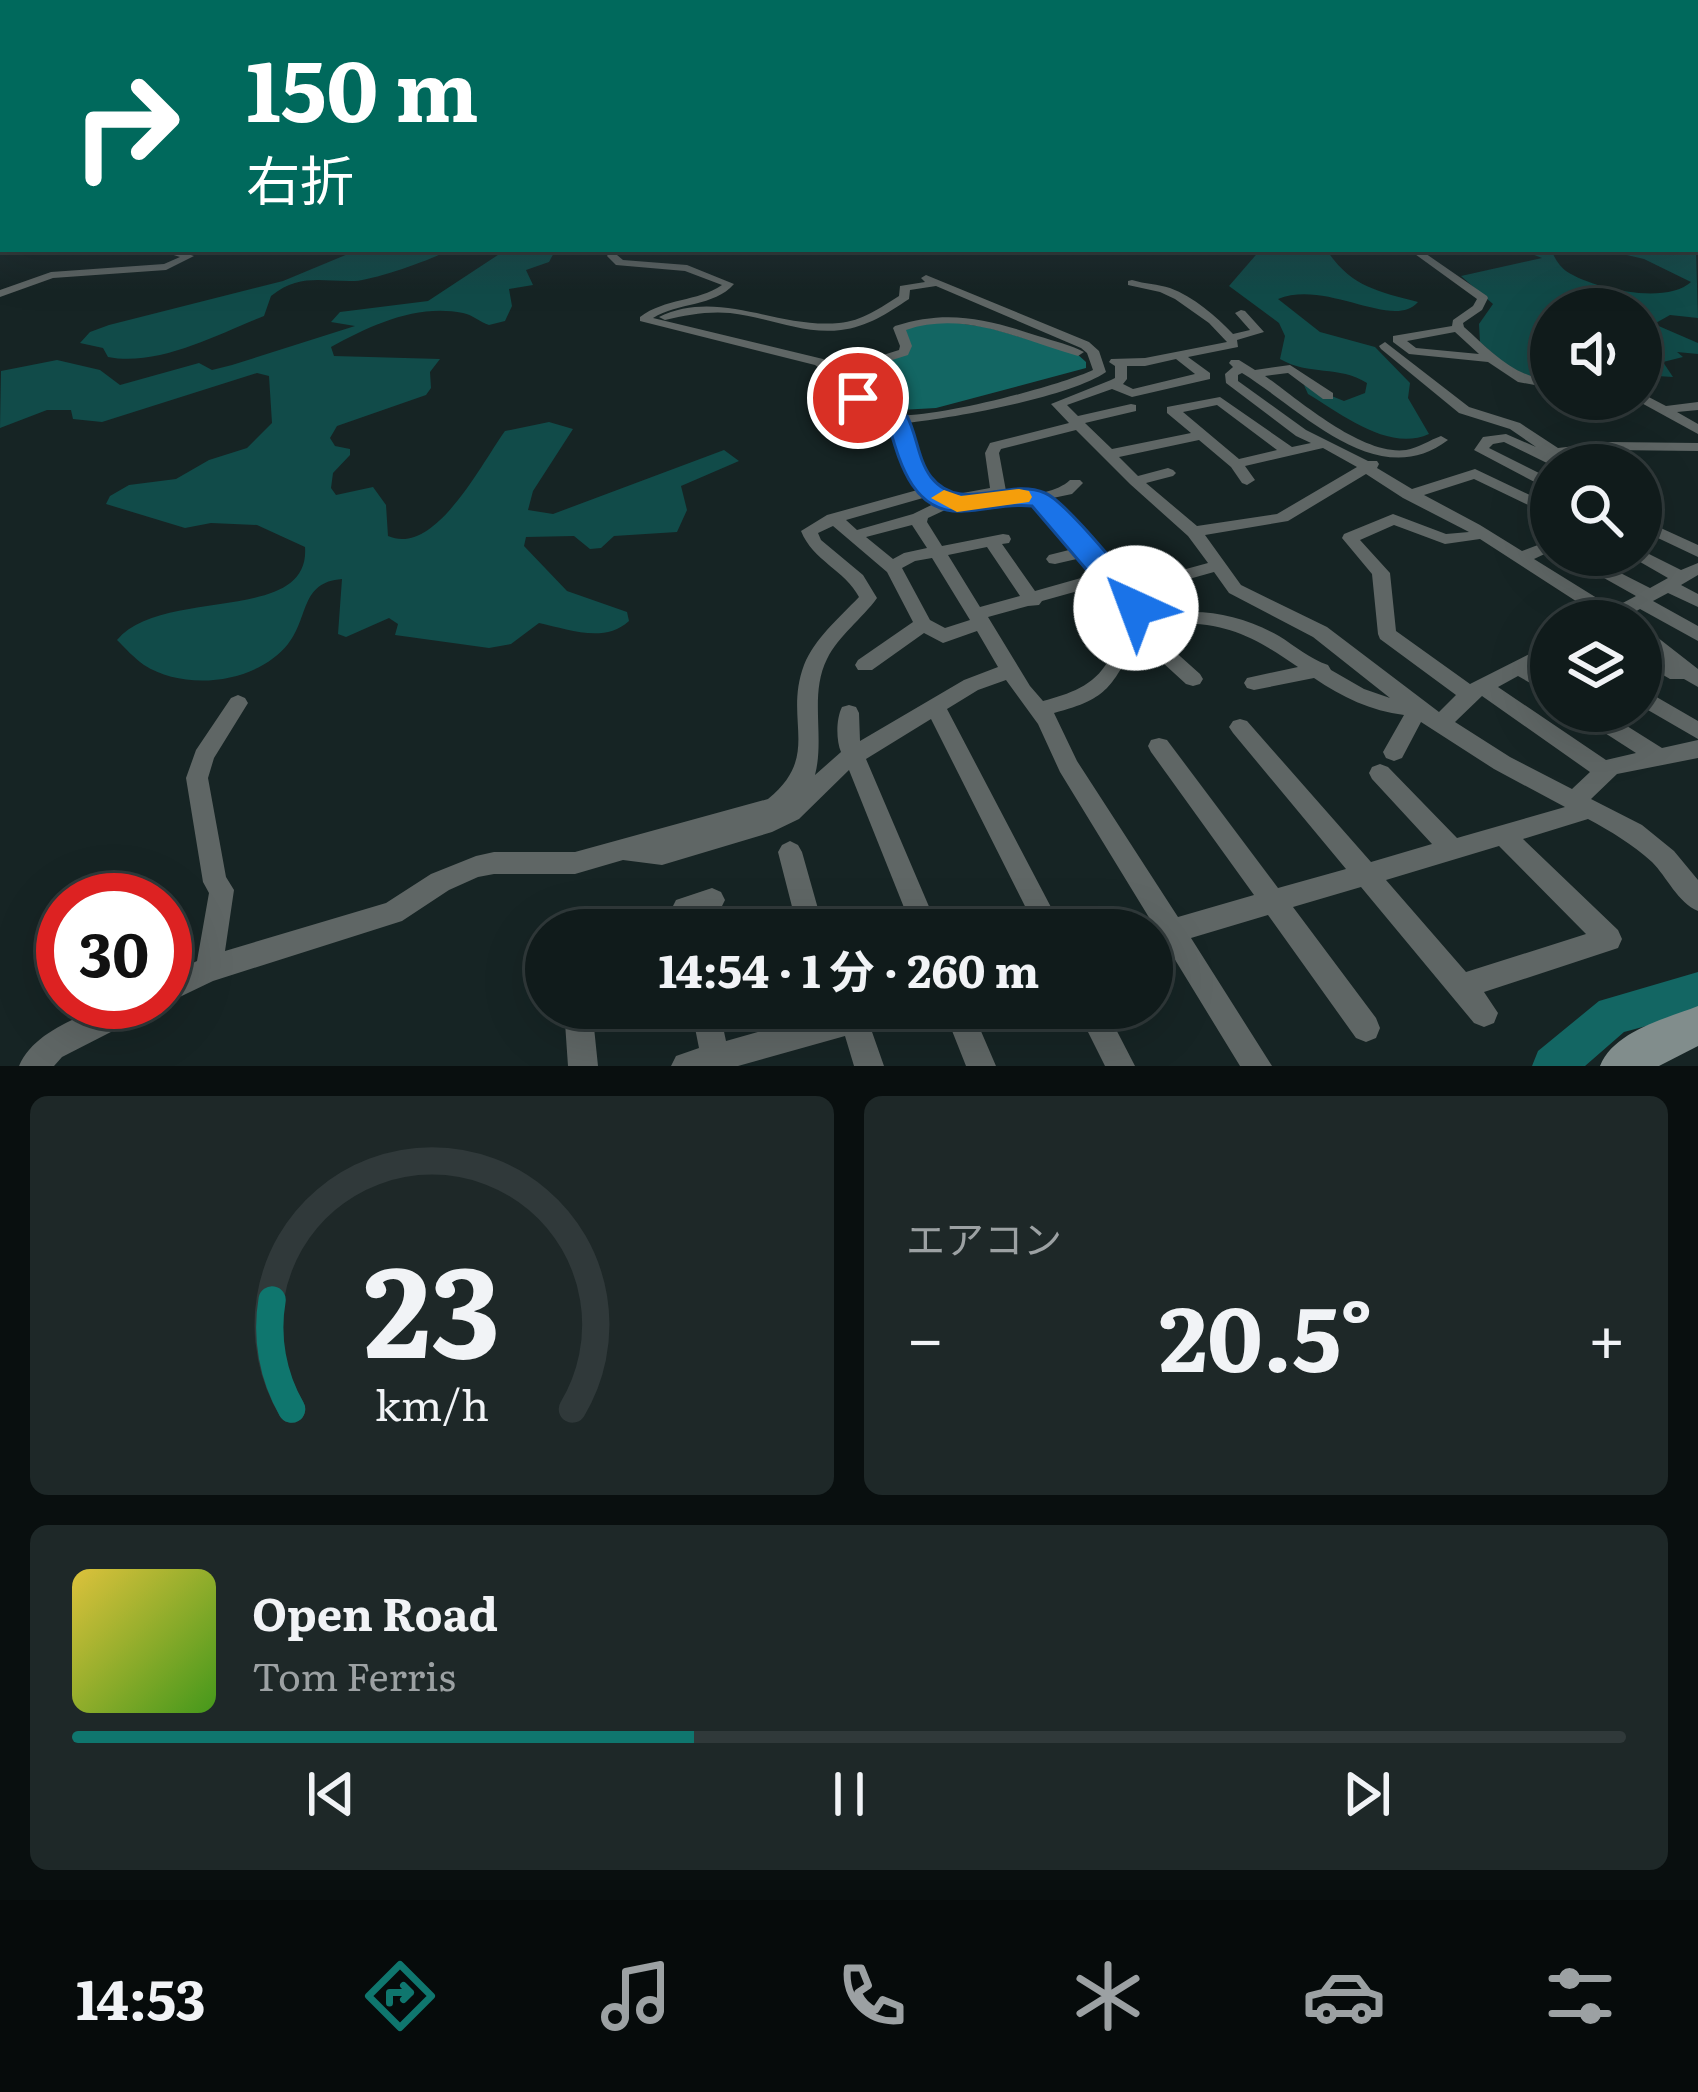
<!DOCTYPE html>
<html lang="ja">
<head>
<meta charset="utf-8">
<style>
  :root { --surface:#101b1b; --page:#1e2828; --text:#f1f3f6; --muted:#9ca1a3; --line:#30393a; --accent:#0f766e }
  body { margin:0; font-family:Literata,"Noto Sans JP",serif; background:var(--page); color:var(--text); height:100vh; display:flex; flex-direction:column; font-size:45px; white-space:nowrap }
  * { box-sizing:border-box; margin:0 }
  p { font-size:39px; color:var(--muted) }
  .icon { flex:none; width:66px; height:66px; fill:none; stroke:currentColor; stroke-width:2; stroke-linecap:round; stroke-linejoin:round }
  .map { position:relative; height:1066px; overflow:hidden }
  .drawer { display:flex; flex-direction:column; gap:30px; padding:30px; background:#090f0f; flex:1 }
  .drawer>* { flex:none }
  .top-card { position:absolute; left:0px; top:0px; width:1698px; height:252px; box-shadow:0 12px 48px #0002,0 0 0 3px var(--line); background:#00695c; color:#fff; overflow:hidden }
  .tools { position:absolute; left:1530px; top:288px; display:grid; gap:24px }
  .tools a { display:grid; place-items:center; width:132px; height:132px; border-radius:50%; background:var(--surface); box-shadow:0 12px 48px #0002,0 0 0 3px var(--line); font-size:60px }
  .speed { position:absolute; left:36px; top:873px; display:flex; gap:24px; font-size:60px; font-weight:700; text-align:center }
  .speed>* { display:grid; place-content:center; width:156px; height:156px; border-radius:50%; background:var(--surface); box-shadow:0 12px 48px #0002,0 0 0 3px var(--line); line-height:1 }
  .speed .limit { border:18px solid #d22; background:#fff; color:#111 }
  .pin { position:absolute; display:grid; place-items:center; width:102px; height:102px; color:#fff; margin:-51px; border:6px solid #fff; border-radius:50%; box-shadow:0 3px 12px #0007 }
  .me { position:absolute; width:132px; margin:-66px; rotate:317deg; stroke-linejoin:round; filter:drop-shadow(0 0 9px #0008) }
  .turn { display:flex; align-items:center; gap:42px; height:252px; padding:0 48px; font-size:54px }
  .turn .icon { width:156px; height:156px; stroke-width:2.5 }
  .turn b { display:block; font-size:84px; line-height:102px }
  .big { font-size:90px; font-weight:700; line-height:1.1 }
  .drawer .widget { flex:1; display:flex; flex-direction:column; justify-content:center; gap:18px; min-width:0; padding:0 42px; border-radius:18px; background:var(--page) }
  .drawer .dial { align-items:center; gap:0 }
  .dial svg { height:312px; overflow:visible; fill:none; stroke:var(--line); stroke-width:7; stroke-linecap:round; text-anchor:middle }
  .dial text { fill:var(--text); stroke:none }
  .song { display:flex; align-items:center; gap:36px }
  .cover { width:144px; height:144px; border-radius:18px; background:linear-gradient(135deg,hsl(50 70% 55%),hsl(100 70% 35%)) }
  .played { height:12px; border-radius:6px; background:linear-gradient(90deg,var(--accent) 40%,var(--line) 40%) }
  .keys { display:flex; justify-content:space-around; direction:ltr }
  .heat { display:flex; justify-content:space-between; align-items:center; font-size:66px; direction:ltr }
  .drawer .tiles { flex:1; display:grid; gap:30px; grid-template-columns:1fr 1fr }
  .widget:last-child { grid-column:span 2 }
  .trip { position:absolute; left:525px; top:909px; width:648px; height:120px; border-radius:60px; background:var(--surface); box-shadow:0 12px 48px #0002,0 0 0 3px var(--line); font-weight:700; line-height:120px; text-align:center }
  .tab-bar { display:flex; height:192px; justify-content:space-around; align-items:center; background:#060b0b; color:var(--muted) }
  .tab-bar .icon { width:84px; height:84px }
  .tab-bar .selected { color:var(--accent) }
  .tab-bar b { font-size:54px; color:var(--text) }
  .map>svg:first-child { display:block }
  .green { fill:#114b49 }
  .water { fill:#136663 }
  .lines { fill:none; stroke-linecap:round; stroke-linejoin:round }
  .river { fill:#136663; fill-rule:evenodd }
  .street { fill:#5f6665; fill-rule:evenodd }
  .secondary { fill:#818d8c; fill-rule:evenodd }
  .route { fill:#1a73e8; stroke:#114b97; stroke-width:3 }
  .slow { fill:#f59e0b }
</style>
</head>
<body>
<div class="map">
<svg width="1698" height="1066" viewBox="0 0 1698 1066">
  <rect width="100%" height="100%" fill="#162424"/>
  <path class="green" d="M1695,216L1698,318L1670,315L1654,324L1698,343V354L1677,352L1683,357L1663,362L1673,377L1641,375V309L1575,305L1551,309V335L1538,345L1551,350V381L1517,375L1480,342L1479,324L1493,304L1461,276L1542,258L1519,249H1551C1554,256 1557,264 1566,271C1593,289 1666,305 1691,282L1644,259L1601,249H1695Z
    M360,249L448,250C435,259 373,280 355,281C322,282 300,273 271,296L264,316C218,334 158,367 108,357L103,348L80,343L90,332L109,325L283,281Z
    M507,249H556L549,262L526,270L533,285L509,289L512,306L505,321L489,325C480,322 473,315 463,313C416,304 372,325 331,347L334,356L440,359L430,372L431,388L426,395L337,426L330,438L335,446L350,449V455L333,473L331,488L336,495L373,487L386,505L388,536C435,557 481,464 505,431L549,422L573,429L533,491L528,510L553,514L724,450L739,461L681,486L687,510L677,532L614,536L601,548L590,549L574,536L526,537L524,546L567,591L627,612L629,621C604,644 568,629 539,623L511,644L489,648L395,635L398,624L389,618L346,637L338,634L342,579C300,582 309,618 288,644C257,683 186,692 144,665C134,658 125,648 117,640C161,586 311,625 305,547L257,525L211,523L185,528L106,504L110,496L129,485L176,479L209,460L247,448L272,423L269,376L257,373L102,422L73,419L71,410H47L0,428L1,371L57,360L100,370L120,385L199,363L212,370L232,365L355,326L331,322L340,312L428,301Z
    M1261,249H1326C1350,286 1376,291 1418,302C1393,331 1327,279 1278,299L1320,332L1375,347L1410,383L1408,398L1429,434C1389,452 1343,415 1308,394L1304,385L1344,401L1365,393L1367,383C1339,365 1309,376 1280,359L1285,336L1279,323L1229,286Z"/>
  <path class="water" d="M935,320L986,327L1076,353L1086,362V368L936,408L900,410L868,404L850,373L908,353L911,347L904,329Z"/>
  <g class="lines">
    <path class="river" d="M1698,972V1012L1624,1032L1585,1066H1532L1538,1051L1599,1001Z"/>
    <path class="street" d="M1695,171H1698V176H1695Z
      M1698,199V207L1695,208V200Z
      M0,231H3V237H0Z
      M155,249H172L194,256L166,270L53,278L0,297V290L51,272L164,264L180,257Z
      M612,249H622L617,255L623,260L687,265L734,284C714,307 678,302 653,318L823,359L839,369L899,350L900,346L893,328L895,326C948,309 987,319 1038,336C1054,341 1071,345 1084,352L1078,356C1021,340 965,310 906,330L912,346L908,355L845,375C856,388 867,410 884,414C918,424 1059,386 1093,370L1087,353L1081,348L936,286L910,290L909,299C888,313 867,327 841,330C803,335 767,317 730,313C707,311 687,315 665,320L659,317C719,288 777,329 839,323C862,321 880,308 899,296L900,286L925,282L921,278L926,275L1089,342L1099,351L1106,372C1070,397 953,418 906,423L922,473L945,494L943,497L930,496L846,520L857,530L913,514L952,495L990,488L985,453L990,443L1069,423L1051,404L1111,380L1115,378V366L1109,362L1111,359L1145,358L1227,342L1209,323L1175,299L1160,292L1128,285V281L1132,280C1145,284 1158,284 1170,288C1194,297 1216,316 1233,334L1250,330L1235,313L1241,310L1245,311L1264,332L1237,340L1238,347L1188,357L1210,373V379L1132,397L1112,389L1067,405L1078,416L1131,404L1136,405V411L1085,423L1112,449L1191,433L1167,413V407L1220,397L1292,447L1311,443L1296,436L1226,383L1225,374L1233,367L1229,363L1231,360H1239L1255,370L1290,365L1333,393V399H1323L1288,373L1265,376C1299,400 1362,456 1406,450C1418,448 1430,440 1441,436L1448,440C1377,494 1301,409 1242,373L1238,375V381L1306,430L1368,461H1377L1379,464L1377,468L1412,489L1475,469L1551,505V516L1474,479L1424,495L1480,525L1522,551L1551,540V551L1534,559L1613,608L1636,596L1563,555H1585L1650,588L1668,578L1628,555H1641L1643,551L1681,570L1698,563V575L1681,585L1698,594V607L1668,593L1653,601L1698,626V641L1640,609L1626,617L1628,621H1596L1599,616L1480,539L1445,544L1394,525L1360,540L1390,573L1396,631L1470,684L1551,643V658L1534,668L1551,678V695L1518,676L1498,687L1606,760L1636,753L1580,717L1577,711H1603L1662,748L1698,740V758L1617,774L1591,799L1642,825L1674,851L1698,880V911C1678,903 1667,877 1652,862C1632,844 1612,832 1588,819L1523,839L1618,930L1622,939L1618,948L1609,951L1484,992L1498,1013L1494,1023L1484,1027L1474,1023L1361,887L1293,907L1376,1018L1380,1028L1376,1038L1366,1042L1356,1038L1268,915L1191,938L1272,1066H1240L1166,945L1152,949V930H1142L1153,924L1060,772L1038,724L1006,680L978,690L947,709L1063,930H1037L931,719L866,759L939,930H913L849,770L799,819L772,832L662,865L623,860L575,874H494L478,877L449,890L402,921L213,981L165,1004L161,1002H165V976L197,961L209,893L203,882L186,778L196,750L231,698L238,695L245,698L248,703L214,758L208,778L226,877L234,890L225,951L386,903L431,874L476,856L494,852H575L768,799C822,755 783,721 804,665C815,638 839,618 859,597C845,570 813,561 801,531L827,515L921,489L907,475L893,423L875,421L866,416L833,378L815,365L640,321V317C665,298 697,302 722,285L685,271L616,265L607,256ZM1176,359L1195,374L1133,389L1123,384L1127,379V366H1145ZM1217,405L1277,450L1239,459L1183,412ZM1076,430L1130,484L1188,536L1208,563L1124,586L1112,573L1150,564L1153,560L1150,556L1144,555L1104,564L1048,499L1072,494L1083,483L1080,480H1070C1053,496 1021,495 999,495L1006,491L999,453L1001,449ZM1199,440L1231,467L1242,483L1247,485L1255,480L1245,466L1323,448L1357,467L1277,514L1197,526L1146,483L1173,476L1176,473L1173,470L1168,468L1138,476L1119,457ZM1366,474L1403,498L1469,532L1446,534L1393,514L1344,534L1342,538L1372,574L1378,634L1380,639L1456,695L1439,712L1327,627L1241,585L1205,535L1288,521ZM983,498L984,503L990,505H1036L1073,549L1049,555L1046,559L1049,563L1055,564L1081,558L1095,574L1035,591L1002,544L1009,543L1011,539L1009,535L1003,534L942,546L927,522L928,518L962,502ZM912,525L927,548L904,553L893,559L866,537ZM833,526L887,572L913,622L858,660L855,665L858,670H872L924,633L943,643L977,631L998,667L964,680L860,741L859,713L856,707L849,705L842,707C836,719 836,740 841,752L815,775C825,737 809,695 827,659C839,635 862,619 877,598L863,575L821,540L818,533ZM987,547L1020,596L980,607L948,555ZM932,558L970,620L945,628L930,620L902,568L915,561ZM1214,572L1229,593L1313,637L1390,698L1364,689L1331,670L1328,665C1310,659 1295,646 1279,636C1238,613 1197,606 1151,617L1132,595ZM1103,584L1135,623C1120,633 1116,646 1108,661C1094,686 1069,694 1043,701L1030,686L988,617L1028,606L1039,605L1042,601ZM1179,623C1232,624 1255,638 1298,667L1247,678L1244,683L1247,688L1254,690L1314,678C1342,697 1371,711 1404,715L1383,752L1386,758L1394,761L1402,758L1421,722L1494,769L1565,807L1457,838L1388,767L1380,764L1372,767L1369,773L1372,779L1432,844L1371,862L1247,721L1240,719L1233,721L1229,727L1233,733L1346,869L1278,888L1167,740L1159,738L1151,740L1148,746L1151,752L1254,895L1178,917L1077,761L1054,713C1111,698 1110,686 1138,640L1186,684L1193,686L1200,684L1203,679L1200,674L1152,631ZM1482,696L1590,772L1572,789L1510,757L1455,722ZM1499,846L1586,934L1466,972L1386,880Z
      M1408,249H1419L1487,296L1488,298L1482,310L1463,323L1464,327C1491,351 1513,377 1551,380V388L1518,382L1488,362L1409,354L1393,342V336L1452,326L1453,320L1473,306L1477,299ZM1455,332L1479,354L1416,348L1407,341Z
      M1385,342L1469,407L1520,423L1558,448L1610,442L1698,443V451L1610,450L1558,457L1570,465H1551L1504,442L1493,444L1489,448L1551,479V490L1546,488L1474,450L1483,437L1506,434L1536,447L1510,429L1459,413L1381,349L1379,346Z
      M1641,393L1666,406L1698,402V410L1677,412L1698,424V434L1636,400L1641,399Z
      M1641,519L1698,545V557L1641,530Z
      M1641,628L1648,630L1698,669V687L1684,679H1670L1641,662V646L1643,647L1641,645Z
      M1641,688L1698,721V739L1641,706Z
      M790,841L798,845L802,852L824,930H798L778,852L782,845Z
      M712,888L721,892L725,900L721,908L699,915L702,930H676L672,908L676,900Z
      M111,1002H154L150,1012L62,1057L54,1066H19C34,1031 79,1018 111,1002Z
      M564,1008H592L598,1066H568Z
      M691,1008H719L726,1041L844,1008H909L905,1018L871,1029L884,1066H854L845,1036L738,1066H671L676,1056L699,1048Z
      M943,1008H971L996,1066H966Z
      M1076,1008H1105L1135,1066H1105Z"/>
    <path class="secondary" d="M1698,1006V1046L1659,1066H1600C1614,1031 1665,1019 1698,1006Z"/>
  </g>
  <linearGradient id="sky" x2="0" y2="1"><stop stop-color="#0c1414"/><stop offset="0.49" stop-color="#364550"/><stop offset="1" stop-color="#364550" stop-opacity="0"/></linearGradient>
  <rect width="1698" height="290" fill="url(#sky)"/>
  <path class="route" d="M858,392L885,412L907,416C917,435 918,460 931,477C961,515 1007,477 1045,493C1066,501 1128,580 1147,601L1152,608L1147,616H1126L1032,506C1009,503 987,510 964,511C914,515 900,464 889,426L869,422L847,398Z"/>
  <path class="slow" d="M1019,489L1029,491L1032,497L1029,502L957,512L931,498L944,490L961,496Z"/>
</svg>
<div class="tools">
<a><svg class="icon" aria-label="sound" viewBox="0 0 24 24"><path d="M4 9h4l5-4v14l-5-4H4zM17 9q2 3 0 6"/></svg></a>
<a><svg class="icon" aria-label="search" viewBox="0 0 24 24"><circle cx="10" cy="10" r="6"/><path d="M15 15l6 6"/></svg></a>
<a><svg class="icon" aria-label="layers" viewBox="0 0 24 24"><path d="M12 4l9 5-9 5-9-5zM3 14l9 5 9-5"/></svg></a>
</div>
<div class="speed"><div class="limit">30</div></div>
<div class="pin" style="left:858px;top:398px;background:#d93025"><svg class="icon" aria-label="arrive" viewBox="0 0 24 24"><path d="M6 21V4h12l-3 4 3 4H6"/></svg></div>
<svg class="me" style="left:1136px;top:608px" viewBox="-20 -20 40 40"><circle r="19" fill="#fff"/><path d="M0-13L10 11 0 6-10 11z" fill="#1a73e8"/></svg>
<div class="trip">14:54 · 1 分 · 260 m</div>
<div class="top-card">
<div class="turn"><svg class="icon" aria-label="right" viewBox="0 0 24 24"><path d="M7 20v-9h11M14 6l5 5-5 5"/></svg><div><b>150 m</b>右折</div></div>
</div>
</div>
<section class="drawer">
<div class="tiles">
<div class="widget dial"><svg viewBox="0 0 100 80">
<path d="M14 69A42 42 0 1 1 86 69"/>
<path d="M14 69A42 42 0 0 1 9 41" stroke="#0f766e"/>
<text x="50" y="56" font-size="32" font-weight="700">23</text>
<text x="50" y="72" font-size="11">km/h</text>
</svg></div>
<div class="widget"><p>エアコン</p>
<div class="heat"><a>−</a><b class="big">20.5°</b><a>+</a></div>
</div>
<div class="widget">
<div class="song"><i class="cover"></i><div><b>Open Road</b><p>Tom Ferris</p></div></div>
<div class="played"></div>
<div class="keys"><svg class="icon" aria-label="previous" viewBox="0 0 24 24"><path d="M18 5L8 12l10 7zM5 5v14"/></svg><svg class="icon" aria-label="pause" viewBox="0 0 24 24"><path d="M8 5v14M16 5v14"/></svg><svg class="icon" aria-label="next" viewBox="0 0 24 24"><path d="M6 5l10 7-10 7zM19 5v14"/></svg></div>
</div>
</div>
</section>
<nav class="tab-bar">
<b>14:53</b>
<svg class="icon selected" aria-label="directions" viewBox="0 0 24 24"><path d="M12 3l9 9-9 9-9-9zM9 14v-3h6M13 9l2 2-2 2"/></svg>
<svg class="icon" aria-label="music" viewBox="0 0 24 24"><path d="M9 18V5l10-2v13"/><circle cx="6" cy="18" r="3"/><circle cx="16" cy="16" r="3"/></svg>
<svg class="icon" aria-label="phone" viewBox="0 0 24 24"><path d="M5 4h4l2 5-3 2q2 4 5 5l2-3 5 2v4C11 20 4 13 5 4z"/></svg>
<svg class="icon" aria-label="climate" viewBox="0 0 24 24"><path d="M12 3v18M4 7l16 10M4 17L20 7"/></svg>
<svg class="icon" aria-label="car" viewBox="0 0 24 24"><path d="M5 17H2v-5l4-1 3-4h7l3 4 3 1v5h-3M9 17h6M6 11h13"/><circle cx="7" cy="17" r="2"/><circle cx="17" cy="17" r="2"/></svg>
<svg class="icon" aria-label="filters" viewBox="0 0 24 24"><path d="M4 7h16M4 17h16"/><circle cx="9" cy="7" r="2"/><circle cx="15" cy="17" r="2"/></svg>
</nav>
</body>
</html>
